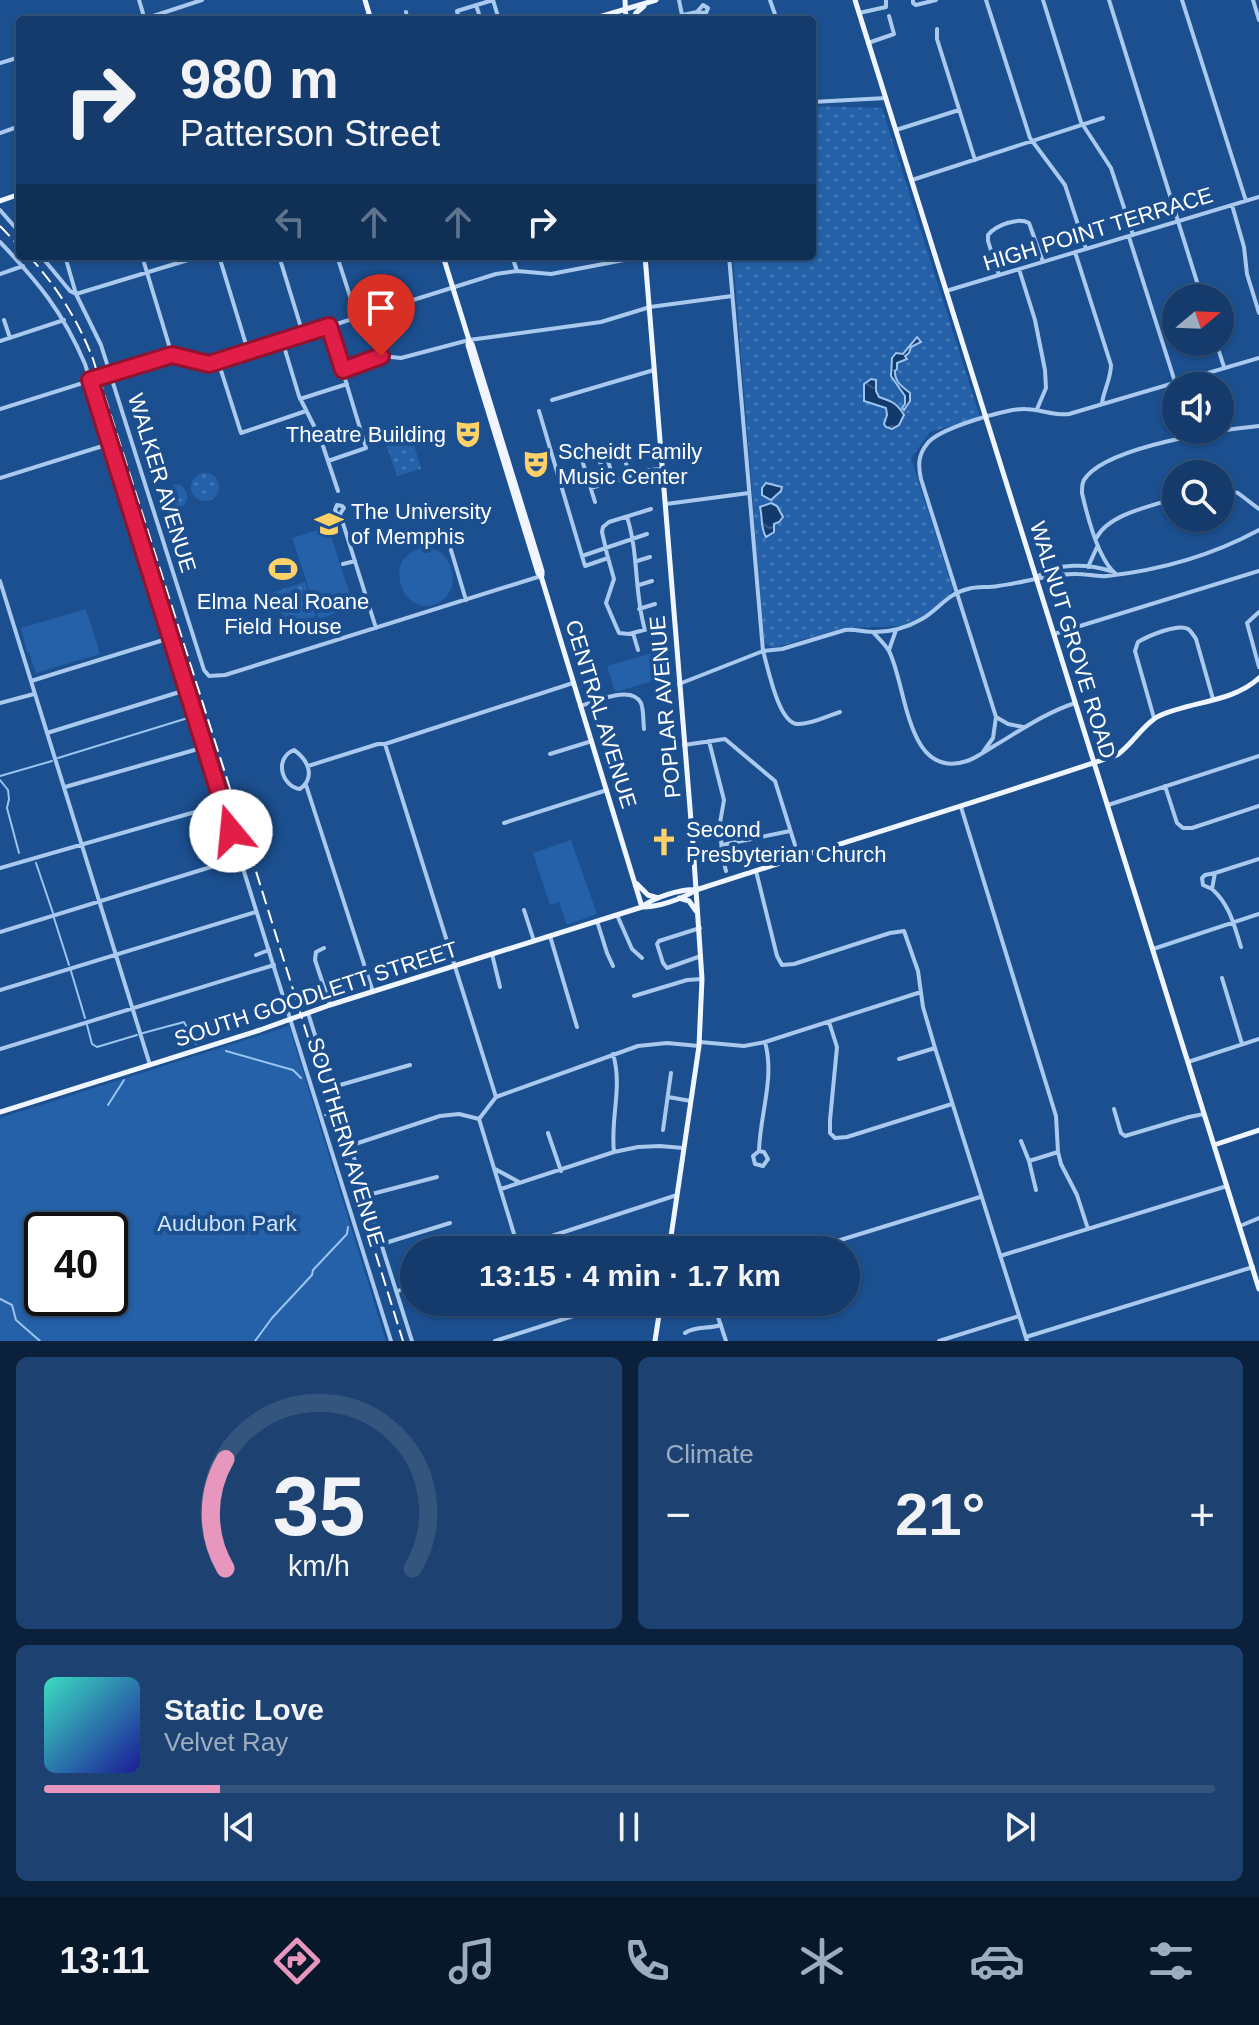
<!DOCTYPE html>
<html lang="en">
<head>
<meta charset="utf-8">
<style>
  :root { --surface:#143b6b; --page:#1d4271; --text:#f1f3f6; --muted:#9dadc1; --line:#33557e; --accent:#e797bd }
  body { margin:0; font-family:Arial,sans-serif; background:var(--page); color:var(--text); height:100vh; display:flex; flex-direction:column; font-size:30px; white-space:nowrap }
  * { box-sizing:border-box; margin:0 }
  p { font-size:26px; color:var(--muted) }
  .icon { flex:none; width:44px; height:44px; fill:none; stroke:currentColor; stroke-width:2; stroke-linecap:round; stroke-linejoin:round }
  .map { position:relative; height:1341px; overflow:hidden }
  .panel { display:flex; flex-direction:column; gap:16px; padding:16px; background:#0b203b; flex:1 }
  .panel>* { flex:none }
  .guide { position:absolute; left:16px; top:16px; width:800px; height:244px; border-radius:8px; box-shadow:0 2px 6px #0004,0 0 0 2px var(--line); background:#143b6b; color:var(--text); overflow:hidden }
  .needle { width:52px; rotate:71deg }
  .buttons { position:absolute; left:1162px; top:284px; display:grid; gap:16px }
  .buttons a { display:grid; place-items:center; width:72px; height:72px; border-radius:50%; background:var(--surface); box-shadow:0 2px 6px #0004,0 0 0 2px var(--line); font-size:40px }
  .speed { position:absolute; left:24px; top:1212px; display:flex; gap:16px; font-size:40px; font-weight:700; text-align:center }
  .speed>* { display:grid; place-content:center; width:104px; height:104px; border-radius:50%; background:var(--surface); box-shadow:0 2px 6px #0004,0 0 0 2px var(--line); line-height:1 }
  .speed .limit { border:4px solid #111; border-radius:12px; background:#fff; color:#111 }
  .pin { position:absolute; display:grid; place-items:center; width:68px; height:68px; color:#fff; margin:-82px -34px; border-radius:50% 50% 50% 0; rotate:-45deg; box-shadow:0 0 8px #0007 }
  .pin .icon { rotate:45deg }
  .me { position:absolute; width:88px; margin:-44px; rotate:343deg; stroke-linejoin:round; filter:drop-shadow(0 0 6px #0008) }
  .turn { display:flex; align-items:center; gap:28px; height:168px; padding:0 32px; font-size:36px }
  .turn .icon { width:104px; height:104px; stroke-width:2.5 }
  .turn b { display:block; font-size:56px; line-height:68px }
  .lanes { display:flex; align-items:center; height:76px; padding:0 32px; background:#0003; justify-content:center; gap:40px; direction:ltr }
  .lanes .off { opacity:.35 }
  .big { font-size:60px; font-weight:700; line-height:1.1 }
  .panel .card { flex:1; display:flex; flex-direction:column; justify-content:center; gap:12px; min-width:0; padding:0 28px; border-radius:12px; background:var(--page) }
  .panel .dial { align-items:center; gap:0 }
  .dial svg { height:208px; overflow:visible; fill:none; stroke:var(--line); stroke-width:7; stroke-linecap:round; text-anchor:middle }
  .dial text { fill:var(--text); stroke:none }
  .song { display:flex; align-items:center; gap:24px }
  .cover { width:96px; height:96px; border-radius:12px; background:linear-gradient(135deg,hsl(170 70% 55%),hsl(240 70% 35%)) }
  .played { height:8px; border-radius:4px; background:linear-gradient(90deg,var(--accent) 15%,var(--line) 15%) }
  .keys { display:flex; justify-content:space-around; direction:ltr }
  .heat { display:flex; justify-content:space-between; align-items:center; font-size:44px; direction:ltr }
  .panel .tiles { flex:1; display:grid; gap:16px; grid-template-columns:1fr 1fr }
  .card:last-child { grid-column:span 2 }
  .trip { position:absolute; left:400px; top:1236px; width:460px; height:80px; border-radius:40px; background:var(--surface); box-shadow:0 2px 6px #0004,0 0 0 2px var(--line); font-weight:700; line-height:80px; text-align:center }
  .menu { display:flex; height:128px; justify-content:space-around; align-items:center; background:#08182b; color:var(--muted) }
  .menu .icon { width:56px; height:56px }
  .menu .on { color:var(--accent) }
  .menu b { font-size:36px; color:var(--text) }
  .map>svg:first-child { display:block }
  .grass { fill:url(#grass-dots) }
  .park { fill:#2461a8; fill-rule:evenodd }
  .water { fill:url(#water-ripples); stroke:#9cc4f0; stroke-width:2 }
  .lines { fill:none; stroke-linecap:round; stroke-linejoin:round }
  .stream { stroke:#9cc4f0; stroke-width:2 }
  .minor { stroke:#a9c9ee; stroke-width:4 }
  .major { stroke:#f0f6ff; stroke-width:5 }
  .rail { stroke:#fff; stroke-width:2; stroke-dasharray:14 6; stroke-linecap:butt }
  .route-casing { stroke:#92132f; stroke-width:20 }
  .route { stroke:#e11d48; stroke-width:14 }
  .labels { text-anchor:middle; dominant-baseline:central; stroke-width:8; stroke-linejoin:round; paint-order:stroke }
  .street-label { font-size:22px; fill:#fff; stroke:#1b4f8f }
  .poi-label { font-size:22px; fill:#fff; stroke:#1b4f8f; text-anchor:start }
  .park-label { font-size:22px; fill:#cfe3fa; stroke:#1b4f8f }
</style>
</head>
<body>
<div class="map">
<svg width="1259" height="1341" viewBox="0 0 1259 1341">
  <defs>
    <pattern id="grass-dots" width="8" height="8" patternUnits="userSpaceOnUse" patternTransform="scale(2)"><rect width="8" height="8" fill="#2461a8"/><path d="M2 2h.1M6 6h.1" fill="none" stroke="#4579b5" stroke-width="1.8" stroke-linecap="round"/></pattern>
    <pattern id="water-ripples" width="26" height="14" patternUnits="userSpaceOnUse" patternTransform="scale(2)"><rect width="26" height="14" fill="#123a6d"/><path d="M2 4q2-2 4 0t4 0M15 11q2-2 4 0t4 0" fill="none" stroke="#365883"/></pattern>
  </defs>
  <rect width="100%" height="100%" fill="#1b4f8f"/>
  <path class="grass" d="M812,106L882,108L980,417L930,432L911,458L953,589L951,593L927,614L902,626L844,628L772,648L765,643L764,639L733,256H812Z
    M411,435L421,469L397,476L386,444Z
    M191 487a14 14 0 1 1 28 0a14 14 0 1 1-28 0Z
    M175,484L182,486C187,491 190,500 183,506H176L169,503L170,498L166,495Z
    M305,582L316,616L286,627L274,592Z"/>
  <path class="park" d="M328,527L354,607L319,619L292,538Z
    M424,547C438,548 447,555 451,569C462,603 417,621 403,590C394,568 401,554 424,547Z
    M86,609L100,654L36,673L29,652H27L21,628Z
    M662,650L670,676L615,692L607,666Z
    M571,840L597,914L567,925L559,902L550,905L533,853Z
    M289,1026L386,1341H0V1118ZM42,1230H110V1298H42Z"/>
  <path class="water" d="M917,337L921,342L911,347L909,353L905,356L907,359L897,363V369L895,371C894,382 903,387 910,393V401L904,410L902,408L905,404V396L891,376L892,358L896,353L903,354Z
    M871,379L876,380V391L879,397C891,401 897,403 904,415L899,425L892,429L886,427L884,424L887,415L886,408L864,401V384Z
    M766,483L782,487L781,491L771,500L762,495V488Z
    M771,503L777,506L783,517L779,522L774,524V532L766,537C760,527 763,518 760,507Z"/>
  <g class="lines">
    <path class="stream" d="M58,758L191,717
      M0,776L52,761
      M0,780L8,790L9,799L7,808L19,853
      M36,863L53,913
      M54,918L69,965
      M71,971L85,1018
      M87,1025L92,1044L97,1047L137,1035
      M143,1033L184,1022L196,1044
      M226,1051L293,1070L301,1078
      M108,1105L124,1080
      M325,1115L328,1116
      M0,1299L12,1305L16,1320L40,1341
      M255,1341L272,1318L312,1275L313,1270L347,1234L348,1227"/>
    <path class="minor" d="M139,0L145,20
      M679,0L683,20
      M770,0L777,20
      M913,0V3L916,5L936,0
      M986,0L1030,138L1065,185L1086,249
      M1043,0L1081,122L1111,168L1133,235
      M1109,0L1202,298
      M1182,0L1246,201
      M1253,0L1259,20
      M476,5L481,20
      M859,13L886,7V0
      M683,15L697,12L706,13L708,8L703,5L697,12
      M141,20L202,0
      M354,20L369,15
      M405,20L407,18L406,12
      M459,20L457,11L493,0L499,20
      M937,29V39L975,160
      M868,43L894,34L889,16
      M0,63L20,57
      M812,102L886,98
      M896,130L959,110
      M0,133L20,126
      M912,180L1103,118
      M1232,205L1244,247L1247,274L1259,313
      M0,210L20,233
      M1129,237L1175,382
      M0,242C38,282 63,312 85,364L391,1341
      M1075,252L1111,365C1111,378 1104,390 1102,403
      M41,256L70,291L76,294
      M65,256L76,294L101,345L204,670L209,676L225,675L541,576
      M142,256L172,355
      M219,256L248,351
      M279,256L303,334
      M337,256L357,318
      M512,256L517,271
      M729,256L763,651C768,667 778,722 797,724C810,725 827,716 840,712
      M1019,269L1035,320L1045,370L1046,388L1037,409
      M0,274L23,266
      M999,275L988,241V235C996,225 1018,217 1029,223L1043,262
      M946,291L1259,197
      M76,294L201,256
      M4,320L10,338
      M282,340L299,396L321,440L338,491
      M0,341L64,320
      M1216,342L1224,367
      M218,361L241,433L306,411
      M343,370L381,356L401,358L469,340L601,322L650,307L732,296
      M300,399L347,384
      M552,400L654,370
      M0,409L172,355L209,364L496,274L517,271L551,274L645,256
      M539,411L585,566L608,558
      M621,447L630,476
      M582,460L595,502
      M328,461L366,448L329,326
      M0,478L109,444
      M607,483L598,456L601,452L606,454L614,481
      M591,488L650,470L662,469
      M1220,489L1238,493L1259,509
      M666,504L749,493
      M651,509L609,522L603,527L602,532L607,554L614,579L606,603L619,633L629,634L659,626
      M340,514L344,508L342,506L337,505L335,510L337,514H340L376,628
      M627,517C639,554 634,593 645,630
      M1097,537C1109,514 1152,506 1176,498
      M451,550L466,600
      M582,556L647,534
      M637,561L650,557
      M343,564L355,561
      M1088,567L1097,547
      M1116,574C1098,560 1087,515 1082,493C1082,486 1082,481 1087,476C1113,446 1219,430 1259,426
      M1037,577C1056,562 1089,564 1111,571
      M0,581L150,1065
      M639,585L652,581
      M639,609L655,604
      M1259,612L1247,623L1259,667
      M873,632C878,638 885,644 889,651C907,686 906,781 967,761C976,758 985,751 994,746C1021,730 1045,713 1075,703
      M633,633L638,650
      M1054,634L1259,571
      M889,650L896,630
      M31,681L170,638
      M679,684L763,651L782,649L845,630C855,629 865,632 875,632C892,632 908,627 922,619C938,610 948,593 968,589C977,586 988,588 998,586C1024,583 1050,573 1077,574C1087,574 1097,577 1107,576C1161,570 1211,556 1259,530
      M0,703L34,694
      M580,706C596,702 631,684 641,703C644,711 643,721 644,729
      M996,717L1008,724L1023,727
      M1154,718L1135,651L1138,642C1148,636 1178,623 1188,629C1191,631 1194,636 1196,639L1213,699
      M47,733L186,690
      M709,741L724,800L720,823L722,855L726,871
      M385,744L496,1097L479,1119L518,1247L677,1195
      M684,745L725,739L775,781L795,845
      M294,750C308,760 316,777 300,789C281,786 274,758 294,750Z
      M983,752L993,738L996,717L921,479C918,466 918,455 927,444C937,429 1007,408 1025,409C1040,409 1054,416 1069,414L1259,358
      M550,754L592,741
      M308,766L378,744H385L573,683
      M306,785L373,992
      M1165,786L1177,823L1183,828H1192L1259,806
      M65,787L205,747
      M1108,805L1259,756
      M961,807L1056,1116L1058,1152L1061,1164L1077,1195L1088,1229
      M504,823L607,790
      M722,845L790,831
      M0,868L223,804
      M756,871L777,956L782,965L794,964L890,933L904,931L918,971L923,1007L935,1048L1027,1341
      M1212,889L1203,885L1202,878L1205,875L1215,873
      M524,910L534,941
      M617,915L632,949L642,958
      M597,921L607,953L613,966
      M700,928L659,941L657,944L663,963L667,968L701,956
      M0,932L240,858
      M550,936L577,1027
      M1241,947C1234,925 1230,905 1212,889L1215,873L1259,859
      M324,948L316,952L315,960L330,1005
      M1153,949L1259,914
      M492,954L500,987
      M256,955L269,950
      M1222,978L1242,1044
      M0,990L256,912
      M634,996L687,980L702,979
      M308,1013L412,1341
      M829,1022L837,1047L830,1120V1133L835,1138L847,1137L952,1104
      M700,1042L744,1046L765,1042L921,992
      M0,1049L274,965
      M613,1054C623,1087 610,1119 614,1152
      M899,1059L935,1048
      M1188,1062L1259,1039
      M333,1087L410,1065
      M496,1097L638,1046L667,1043L699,1046
      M668,1097L691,1101
      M1114,1109L1121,1133L1125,1136L1189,1117L1204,1114
      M663,1130L671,1073
      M548,1133L561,1171
      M1021,1141L1029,1161L1036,1190
      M352,1145L440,1116L459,1114L479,1119
      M759,1151L764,1152L768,1159L763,1166L755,1164L753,1156L759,1151C760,1114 775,1078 765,1042
      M1029,1161L1058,1152
      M495,1169L519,1182
      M501,1189L614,1152L638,1147L660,1146L683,1148
      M368,1195L437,1177
      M1240,1226L1259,1218
      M382,1244L450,1223
      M808,1250L980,1197
      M1000,1256L1227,1186
      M398,1291L414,1284
      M709,1302L718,1317L726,1341
      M689,1311L710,1305
      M685,1333C695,1326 709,1329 721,1325
      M1026,1337L1253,1267
      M495,1341L617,1302
      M939,1341L1019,1316"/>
    <path class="major" d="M365,0L371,20
      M625,0L626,20
      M855,0L1259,1289
      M589,20L656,0
      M632,20L636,13L644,6
      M0,201L20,194
      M443,256L469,340L468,345L477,375L538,573L541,576L642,907
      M645,256L693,845L702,979L699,1046L669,1250
      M469,341L472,344L542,571V575
      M637,884L648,895L658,898
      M679,898L689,901L696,911
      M642,907C652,898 683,888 695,890
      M0,1112L260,1030L330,1005L642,907C659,907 682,899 696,890C837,844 978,802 1117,755C1132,745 1144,723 1159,716C1190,701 1232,703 1259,678
      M1214,1145L1259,1130
      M655,1341L661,1302"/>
    <path class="rail" d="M0,226L20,247
      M29,256C57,287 78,320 93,359L234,801L403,1341"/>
  </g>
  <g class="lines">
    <defs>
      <path id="route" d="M231,831L90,380L172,355L209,364L329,326L343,370L381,356"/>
    </defs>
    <use href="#route" class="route-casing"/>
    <use href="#route" class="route"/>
  </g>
  <defs>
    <symbol id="theatre-bare" viewBox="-9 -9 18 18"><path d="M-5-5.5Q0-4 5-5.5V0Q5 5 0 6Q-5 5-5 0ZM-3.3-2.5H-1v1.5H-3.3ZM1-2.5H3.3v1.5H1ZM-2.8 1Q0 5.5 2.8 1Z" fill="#ffd166" stroke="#1b4f8f" stroke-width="2.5" paint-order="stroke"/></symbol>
    <symbol id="university-bare" viewBox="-9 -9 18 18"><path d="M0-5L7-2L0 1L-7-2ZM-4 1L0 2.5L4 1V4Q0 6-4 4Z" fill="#ffd166" stroke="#1b4f8f" stroke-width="2.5" paint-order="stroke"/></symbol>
    <symbol id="stadium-bare" viewBox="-9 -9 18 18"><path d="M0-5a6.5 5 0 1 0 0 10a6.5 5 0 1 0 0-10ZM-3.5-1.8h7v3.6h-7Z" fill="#ffd166" stroke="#1b4f8f" stroke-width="2.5" paint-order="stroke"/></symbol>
    <symbol id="church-bare" viewBox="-9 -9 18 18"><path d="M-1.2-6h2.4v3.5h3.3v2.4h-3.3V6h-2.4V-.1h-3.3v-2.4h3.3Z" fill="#ffd166" stroke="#1b4f8f" stroke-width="2.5" paint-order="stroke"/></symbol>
  </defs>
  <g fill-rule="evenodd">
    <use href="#theatre-bare" x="448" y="414" width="40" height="40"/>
    <use href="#theatre-bare" x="516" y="444" width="40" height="40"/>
    <use href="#university-bare" x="309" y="504" width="40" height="40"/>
    <use href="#stadium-bare" x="263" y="549" width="40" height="40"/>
    <use href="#church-bare" x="644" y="822" width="40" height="40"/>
  </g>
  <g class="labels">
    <g class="street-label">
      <text transform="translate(1098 229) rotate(-17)">HIGH POINT TERRACE</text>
      <text transform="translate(162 483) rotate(73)">WALKER AVENUE</text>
      <text transform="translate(1073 640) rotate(73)">WALNUT GROVE ROAD</text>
      <text transform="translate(665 707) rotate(-95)">POPLAR AVENUE</text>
      <text transform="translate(601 714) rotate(73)">CENTRAL AVENUE</text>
      <text transform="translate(316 994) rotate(-18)">SOUTH GOODLETT STREET</text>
      <text transform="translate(346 1142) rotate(73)">SOUTHERN AVENUE</text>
    </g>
    <g class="poi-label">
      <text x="446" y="434" text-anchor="end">Theatre Building</text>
      <text x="558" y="451">Scheidt Family<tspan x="558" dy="25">Music Center</tspan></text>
      <text x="351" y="511">The University<tspan x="351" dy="25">of Memphis</tspan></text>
      <text x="283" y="601" text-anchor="middle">Elma Neal Roane<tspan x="283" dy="25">Field House</tspan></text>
      <text x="686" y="829">Second<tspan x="686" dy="25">Presbyterian Church</tspan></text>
    </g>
    <g class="park-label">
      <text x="227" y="1223">Audubon Park</text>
    </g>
  </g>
</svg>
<div class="buttons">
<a><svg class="needle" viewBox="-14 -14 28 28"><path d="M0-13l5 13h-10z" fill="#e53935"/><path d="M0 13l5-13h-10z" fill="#9dadc1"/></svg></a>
<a><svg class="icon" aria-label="sound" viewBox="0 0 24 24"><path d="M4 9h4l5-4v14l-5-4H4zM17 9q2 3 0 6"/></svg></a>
<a><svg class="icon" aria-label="search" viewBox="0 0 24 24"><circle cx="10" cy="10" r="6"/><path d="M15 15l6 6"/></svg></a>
</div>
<div class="speed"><div class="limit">40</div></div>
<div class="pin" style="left:381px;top:356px;background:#d93025"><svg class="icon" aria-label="arrive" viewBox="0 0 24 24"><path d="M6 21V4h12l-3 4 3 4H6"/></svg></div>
<svg class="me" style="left:231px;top:831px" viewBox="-20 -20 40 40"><circle r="19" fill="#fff"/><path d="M0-13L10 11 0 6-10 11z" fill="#e11d48"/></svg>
<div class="trip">13:15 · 4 min · 1.7 km</div>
<div class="guide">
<div class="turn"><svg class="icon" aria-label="right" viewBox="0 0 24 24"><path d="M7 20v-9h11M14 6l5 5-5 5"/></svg><div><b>980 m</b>Patterson Street</div></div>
<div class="lanes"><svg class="icon off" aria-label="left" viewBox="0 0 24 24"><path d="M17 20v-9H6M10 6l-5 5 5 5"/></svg><svg class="icon off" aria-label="ahead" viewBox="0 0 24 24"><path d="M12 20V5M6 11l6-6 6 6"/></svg><svg class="icon off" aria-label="ahead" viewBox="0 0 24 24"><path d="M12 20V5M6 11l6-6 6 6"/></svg><svg class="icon" aria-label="right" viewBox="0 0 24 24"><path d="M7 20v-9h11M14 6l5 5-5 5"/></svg></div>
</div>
</div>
<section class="panel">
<div class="tiles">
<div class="card dial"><svg viewBox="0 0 100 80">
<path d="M14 69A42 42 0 1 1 86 69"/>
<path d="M14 69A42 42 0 0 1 14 27" stroke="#e797bd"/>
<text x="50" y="56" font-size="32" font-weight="700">35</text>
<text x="50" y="72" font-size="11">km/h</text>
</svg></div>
<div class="card"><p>Climate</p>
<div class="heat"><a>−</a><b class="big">21°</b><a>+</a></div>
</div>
<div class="card">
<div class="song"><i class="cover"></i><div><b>Static Love</b><p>Velvet Ray</p></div></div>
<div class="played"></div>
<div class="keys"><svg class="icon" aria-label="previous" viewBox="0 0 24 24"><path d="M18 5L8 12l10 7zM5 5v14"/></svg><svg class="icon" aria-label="pause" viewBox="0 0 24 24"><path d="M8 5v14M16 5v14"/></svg><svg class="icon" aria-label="next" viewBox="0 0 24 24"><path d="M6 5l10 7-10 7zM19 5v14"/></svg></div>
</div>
</div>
</section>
<nav class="menu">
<b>13:11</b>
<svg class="icon on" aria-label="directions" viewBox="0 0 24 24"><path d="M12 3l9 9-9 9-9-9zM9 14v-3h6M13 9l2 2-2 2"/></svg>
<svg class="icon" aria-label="music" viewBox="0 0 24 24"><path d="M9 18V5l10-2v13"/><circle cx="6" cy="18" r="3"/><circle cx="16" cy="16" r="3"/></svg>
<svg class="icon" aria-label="phone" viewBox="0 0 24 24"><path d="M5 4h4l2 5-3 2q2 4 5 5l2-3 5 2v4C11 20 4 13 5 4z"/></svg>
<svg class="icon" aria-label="climate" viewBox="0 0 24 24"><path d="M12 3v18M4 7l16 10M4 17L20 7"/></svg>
<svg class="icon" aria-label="car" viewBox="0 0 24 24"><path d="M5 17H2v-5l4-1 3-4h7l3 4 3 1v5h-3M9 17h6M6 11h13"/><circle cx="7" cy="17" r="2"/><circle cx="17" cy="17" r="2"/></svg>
<svg class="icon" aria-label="filters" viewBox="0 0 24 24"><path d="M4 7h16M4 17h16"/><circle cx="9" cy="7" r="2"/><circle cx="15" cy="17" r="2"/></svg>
</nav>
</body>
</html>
